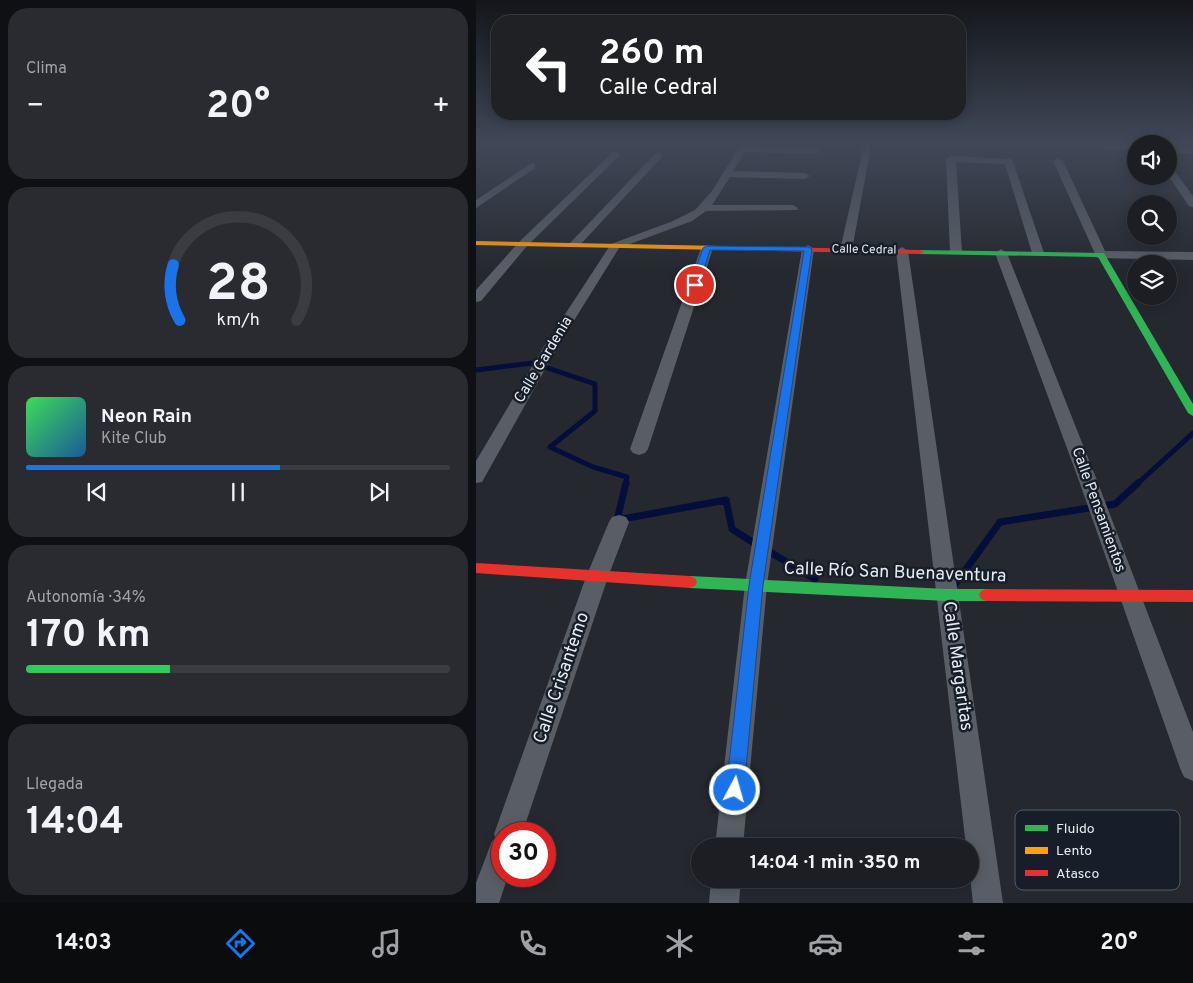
<!DOCTYPE html>
<html lang="es">
<head>
<meta charset="utf-8">
<style>
  :root { --surface:#1c1e23; --page:#292b30; --text:#f1f3f6; --muted:#a0a2a6; --line:#3a3c41; --accent:#1a73e8 }
  body { margin:0; font-family:Overpass,sans-serif; background:var(--page); color:var(--text); height:100vh; display:flex; flex-direction:column; font-size:19px; white-space:nowrap }
  * { box-sizing:border-box; margin:0 }
  p { font-size:16px; color:var(--muted) }
  .icon { flex:none; width:28px; height:28px; fill:none; stroke:currentColor; stroke-width:2; stroke-linecap:round; stroke-linejoin:round }
  .map { position:relative; flex:1; overflow:hidden }
  .sheet { display:flex; flex-direction:column; gap:8px; padding:8px; background:#0f1013; width:476px }
  .sheet>* { flex:none }
  .banner { position:absolute; left:15px; top:15px; width:475px; height:105px; border-radius:20px; box-shadow:0 2px 12px #0003,0 0 0 1px var(--line); background:#202124; color:#fff; overflow:hidden }
  .fabs { position:absolute; left:651px; top:135px; display:grid; gap:10px }
  .fabs a { display:grid; place-items:center; width:50px; height:50px; border-radius:50%; background:var(--surface); box-shadow:0 2px 12px #0003,0 0 0 1px var(--line); font-size:25px }
  .speed { position:absolute; left:15px; top:822px; display:flex; gap:10px; font-size:25px; font-weight:700; text-align:center }
  .speed>* { display:grid; place-content:center; width:65px; height:65px; border-radius:50%; background:var(--surface); box-shadow:0 2px 12px #0003,0 0 0 1px var(--line); line-height:1 }
  .speed .limit { border:8px solid #d22; background:#fff; color:#111 }
  .pin { position:absolute; display:grid; place-items:center; width:42px; height:42px; color:#fff; margin:-21px; border:2px solid #fff; border-radius:50%; box-shadow:0 1px 5px #0007 }
  .me { position:absolute; width:55px; margin:-28px; rotate:6deg; stroke-linejoin:round; filter:drop-shadow(0 0 4px #0008) }
  .turn { display:flex; align-items:center; gap:18px; height:105px; padding:0 25px; font-size:22px }
  .turn .icon { width:65px; height:65px; stroke-width:2.5 }
  .turn b { display:block; font-size:35px; line-height:42px }
  .big { font-size:38px; font-weight:700; line-height:1.1 }
  .sheet .card { flex:1; display:flex; flex-direction:column; justify-content:center; gap:8px; min-width:0; padding:0 18px; border-radius:20px; background:var(--page) }
  .sheet .dial { align-items:center; gap:0 }
  .dial svg { height:130px; overflow:visible; fill:none; stroke:var(--line); stroke-width:7; stroke-linecap:round; text-anchor:middle }
  .dial text { fill:var(--text); stroke:none }
  .song { display:flex; align-items:center; gap:15px }
  .cover { width:60px; height:60px; border-radius:8px; background:linear-gradient(135deg,hsl(130 70% 55%),hsl(210 70% 35%)) }
  .played { height:5px; border-radius:2px; background:linear-gradient(90deg,var(--accent) 60%,var(--line) 60%) }
  .keys { display:flex; justify-content:space-around; direction:ltr }
  .heat { display:flex; justify-content:space-between; align-items:center; font-size:28px; direction:ltr }
  .charge { height:8px; border-radius:4px; background:linear-gradient(90deg,#34c759 34%,var(--line) 0) }
  .trip { position:absolute; left:215px; top:838px; width:288px; height:50px; border-radius:25px; background:var(--surface); box-shadow:0 2px 12px #0003,0 0 0 1px var(--line); font-weight:700; line-height:50px; text-align:center }
  .tabs { display:flex; height:80px; justify-content:space-around; align-items:center; background:#0b0c0e; color:var(--muted) }
  .tabs .icon { width:35px; height:35px }
  .tabs .on { color:var(--accent) }
  .tabs b { font-size:22px; color:var(--text) }
  main { display:flex; flex:1; min-height:0 }
  .map>svg:first-child { display:block }
  .lines { fill:none; stroke-linecap:round; stroke-linejoin:round }
  .stream-far1 { stroke:#030f3a; stroke-width:5 }
  .stream { stroke:#030f3a; stroke-width:7 }
  .street { fill:#595e66; fill-rule:evenodd }
  .fast { fill:#30b455; fill-rule:evenodd }
  .slow { fill:#ff9f0a; fill-rule:evenodd }
  .jam { fill:#e5322d; fill-rule:evenodd }
  .route { fill:#1a73e8; stroke:#114b97 }
  .labels { text-anchor:middle; dominant-baseline:central; stroke-width:5; stroke-linejoin:round; paint-order:stroke }
  .far-street-label { font-size:12px; fill:#e6ebf3; stroke:#171e2a }
  .street-label { font-size:15px; fill:#e6ebf3; stroke:#171e2a }
  .near-street-label { font-size:18px; fill:#e6ebf3; stroke:#171e2a }
  .key { fill:#171e2a; stroke:#555c66; stroke-width:1 }
  .key-label { font-size:14px; fill:#e6ebf3 }
</style>
</head>
<body>
<main>
<section class="sheet">
<div class="card"><p>Clima</p>
<div class="heat"><a>−</a><b class="big">20°</b><a>+</a></div>
</div>
<div class="card dial"><svg viewBox="0 0 100 80">
<path d="M14 69A42 42 0 1 1 86 69"/>
<path d="M14 69A42 42 0 0 1 10 35" stroke="#1a73e8"/>
<text x="50" y="56" font-size="32" font-weight="700">28</text>
<text x="50" y="72" font-size="11">km/h</text>
</svg></div>
<div class="card">
<div class="song"><i class="cover"></i><div><b>Neon Rain</b><p>Kite Club</p></div></div>
<div class="played"></div>
<div class="keys"><svg class="icon" aria-label="previous" viewBox="0 0 24 24"><path d="M18 5L8 12l10 7zM5 5v14"/></svg><svg class="icon" aria-label="pause" viewBox="0 0 24 24"><path d="M8 5v14M16 5v14"/></svg><svg class="icon" aria-label="next" viewBox="0 0 24 24"><path d="M6 5l10 7-10 7zM19 5v14"/></svg></div>
</div>
<div class="card"><p>Autonomía · 34%</p><b class="big">170 km</b><div class="charge"></div></div>
<div class="card"><p>Llegada</p><b class="big">14:04</b></div>
</section>
<div class="map">
<svg width="717" height="903" viewBox="0 0 717 903">
  <rect width="100%" height="100%" fill="#25282f"/>
  <g class="lines">
    <path class="stream-far1" d="M0,370L57,363L119,384V411L74,447L117,467L151,477L149,485
      M660,485L717,433"/>
    <path class="stream" d="M150,483L141,520L250,500L256,529L281,545
      M289,549L339,579
      M478,586L524,522L639,504L662,483"/>
    <path class="street" d="M265,144H274L273,147L340,148L344,151L340,154L269,152L257,171L329,173L334,176L329,179L254,177L236,205H317L322,208L321,210L230,211L216,221L143,248L81,348L6,482L0,483V461L67,348L135,244L197,221L219,210L236,191Z
      M388,144L395,146L376,250L370,254L364,250Z
      M613,144L660,145V151L617,147Z
      M692,147L717,148V154L692,153Z
      M140,151L144,154L143,156L51,246L5,301L0,302V290L43,242L137,152Z
      M182,153L185,154V158L102,247H94L92,245L94,243L179,154Z
      M475,156L536,159L568,253L566,255H558L556,253L529,164L480,162L486,252L484,254H476L474,252L470,159Z
      M582,158L587,161L629,251L717,252V260L621,258L577,161Z
      M56,163L59,164V168L0,208V200Z
      M697,172L700,173L717,196V207L713,206L692,175Z
      M231,245L237,248L172,449L169,453L163,455L157,453L154,449L225,248Z
      M332,245L338,249L291,585L267,846H239L269,585L326,249Z
      M426,247L432,251L527,903H497L494,877V846H490L420,251Z
      M525,249L531,253L620,478L717,732V781L708,777L704,768L602,478L519,253Z
      M143,515L150,517L153,522L132,577L46,834H26V876H32L23,903H0V883L16,841L20,839L18,834L110,577L133,522L136,517Z
      M235,879H265L263,903H233Z"/>
    <path class="fast" d="M441,250L628,253L717,404V416L712,413L622,257L444,254L440,252Z
      M214,576L471,589H510L515,591L517,595L515,599L510,601H471L214,588L209,586L207,582L209,578Z"/>
    <path class="slow" d="M0,241L246,246L250,248L246,250L0,245Z"/>
    <path class="jam" d="M243,246L444,250L448,252L444,254L246,250L242,248Z
      M0,563L214,576L219,578L221,582L219,586L214,588L0,573Z
      M510,589L717,590V602L510,601L505,599L503,595L505,591Z"/>
  </g>
  <linearGradient id="sky" x2="0" y2="1"><stop stop-color="#14161a"/><stop offset="0.53" stop-color="#404858"/><stop offset="1" stop-color="#404858" stop-opacity="0"/></linearGradient>
  <rect width="717" height="271" fill="url(#sky)"/>
  <path class="route" d="M231,246L332,247L336,249L287,585L268,790L265,796L259,799L253,796L250,790L273,585L328,251L234,250L223,285L216,286L214,285L227,248Z"/>
  <g class="labels">
    <g class="far-street-label">
      <text transform="translate(388 250) rotate(1)">Calle Cedral</text>
    </g>
    <g class="street-label">
      <text transform="translate(68 360) rotate(-59)">Calle Gardenia</text>
      <text transform="translate(622 510) rotate(70)">Calle Pensamientos</text>
    </g>
    <g class="near-street-label">
      <text transform="translate(419 573) rotate(2)">Calle Río San Buenaventura</text>
      <text transform="translate(481 666) rotate(82)">Calle Margaritas</text>
      <text transform="translate(86 678) rotate(-71)">Calle Crisantemo</text>
    </g>
  </g>
  <rect x="539" y="810" width="165" height="80" rx="8" class="key"/>
  <rect x="549" y="825" width="23" height="6" fill="#30b455"/>
  <rect x="549" y="847" width="23" height="7" fill="#ff9f0a"/>
  <rect x="549" y="870" width="23" height="6" fill="#e5322d"/>
  <g class="key-label">
    <text x="580" y="833">Fluido</text>
    <text x="580" y="855">Lento</text>
    <text x="580" y="878">Atasco</text>
  </g>
</svg>
<div class="fabs">
<a><svg class="icon" aria-label="sound" viewBox="0 0 24 24"><path d="M4 9h4l5-4v14l-5-4H4zM17 9q2 3 0 6"/></svg></a>
<a><svg class="icon" aria-label="search" viewBox="0 0 24 24"><circle cx="10" cy="10" r="6"/><path d="M15 15l6 6"/></svg></a>
<a><svg class="icon" aria-label="layers" viewBox="0 0 24 24"><path d="M12 4l9 5-9 5-9-5zM3 14l9 5 9-5"/></svg></a>
</div>
<div class="speed"><div class="limit">30</div></div>
<div class="pin" style="left:219px;top:285px;background:#d93025"><svg class="icon" aria-label="arrive" viewBox="0 0 24 24"><path d="M6 21V4h12l-3 4 3 4H6"/></svg></div>
<svg class="me" style="left:259px;top:790px" viewBox="-20 -20 40 40"><circle r="17" fill="#1a73e8" stroke="#fff" stroke-width="3"/><path d="M0-11L8 9 0 5-8 9z" fill="#fff"/></svg>
<div class="trip">14:04 · 1 min · 350 m</div>
<div class="banner">
<div class="turn"><svg class="icon" aria-label="left" viewBox="0 0 24 24"><path d="M17 20v-9H6M10 6l-5 5 5 5"/></svg><div><b>260 m</b>Calle Cedral</div></div>
</div>
</div>
</main>
<nav class="tabs">
<b>14:03</b>
<svg class="icon on" aria-label="directions" viewBox="0 0 24 24"><path d="M12 3l9 9-9 9-9-9zM9 14v-3h6M13 9l2 2-2 2"/></svg>
<svg class="icon" aria-label="music" viewBox="0 0 24 24"><path d="M9 18V5l10-2v13"/><circle cx="6" cy="18" r="3"/><circle cx="16" cy="16" r="3"/></svg>
<svg class="icon" aria-label="phone" viewBox="0 0 24 24"><path d="M5 4h4l2 5-3 2q2 4 5 5l2-3 5 2v4C11 20 4 13 5 4z"/></svg>
<svg class="icon" aria-label="climate" viewBox="0 0 24 24"><path d="M12 3v18M4 7l16 10M4 17L20 7"/></svg>
<svg class="icon" aria-label="car" viewBox="0 0 24 24"><path d="M5 17H2v-5l4-1 3-4h7l3 4 3 1v5h-3M9 17h6M6 11h13"/><circle cx="7" cy="17" r="2"/><circle cx="17" cy="17" r="2"/></svg>
<svg class="icon" aria-label="filters" viewBox="0 0 24 24"><path d="M4 7h16M4 17h16"/><circle cx="9" cy="7" r="2"/><circle cx="15" cy="17" r="2"/></svg>
<b>20°</b>
</nav>
</body>
</html>
